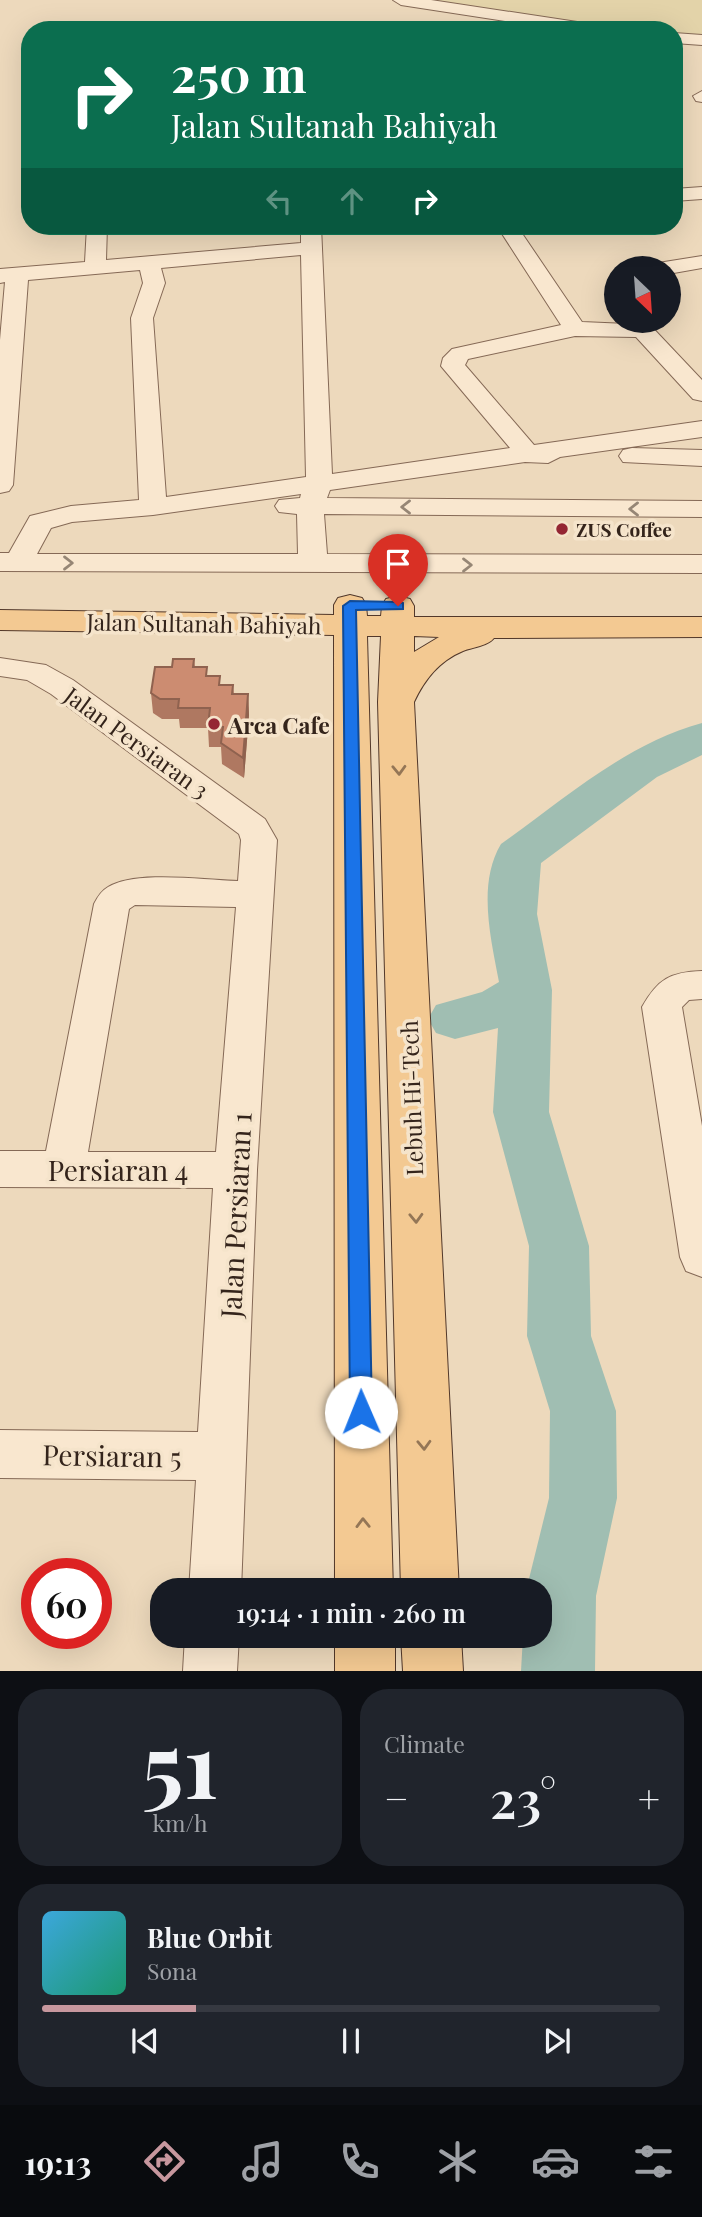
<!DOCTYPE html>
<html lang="en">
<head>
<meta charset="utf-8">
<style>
  :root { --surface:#171b24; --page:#20242c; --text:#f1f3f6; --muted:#9ea1a6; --line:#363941; --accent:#c7979e }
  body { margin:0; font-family:"Playfair Display",serif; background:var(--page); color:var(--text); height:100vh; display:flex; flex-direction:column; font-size:26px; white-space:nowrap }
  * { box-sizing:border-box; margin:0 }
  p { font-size:23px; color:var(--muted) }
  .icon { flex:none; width:38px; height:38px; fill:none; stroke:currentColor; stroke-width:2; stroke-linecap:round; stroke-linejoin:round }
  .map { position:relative; height:1671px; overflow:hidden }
  .sheet { display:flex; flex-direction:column; gap:18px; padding:18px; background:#0d0f14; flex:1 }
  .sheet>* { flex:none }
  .guide { position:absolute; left:21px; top:21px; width:662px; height:214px; border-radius:28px; box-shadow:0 7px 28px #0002; background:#0b6e4f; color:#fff; overflow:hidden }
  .needle { width:46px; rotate:155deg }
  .tools { position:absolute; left:604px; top:256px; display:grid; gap:14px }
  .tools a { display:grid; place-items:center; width:77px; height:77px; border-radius:50%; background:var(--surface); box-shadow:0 7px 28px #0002; font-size:35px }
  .speed { position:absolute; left:21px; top:1558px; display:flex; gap:14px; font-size:35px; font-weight:700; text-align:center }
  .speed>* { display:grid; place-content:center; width:91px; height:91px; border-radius:50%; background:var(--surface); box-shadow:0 7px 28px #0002; line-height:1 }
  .speed .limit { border:10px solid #d22; background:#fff; color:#111 }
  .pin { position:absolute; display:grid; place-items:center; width:60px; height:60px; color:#fff; margin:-72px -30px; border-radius:50% 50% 50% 0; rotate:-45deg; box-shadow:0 0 7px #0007 }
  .pin .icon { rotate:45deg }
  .me { position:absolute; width:77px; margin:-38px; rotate:359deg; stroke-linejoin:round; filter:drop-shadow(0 0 5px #0008) }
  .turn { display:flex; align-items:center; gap:24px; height:147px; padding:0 35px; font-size:32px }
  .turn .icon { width:91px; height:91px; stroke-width:2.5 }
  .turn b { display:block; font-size:49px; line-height:60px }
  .lanes { display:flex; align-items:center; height:66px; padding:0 35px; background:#0003; justify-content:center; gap:35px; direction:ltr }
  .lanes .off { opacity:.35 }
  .big { font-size:52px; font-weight:600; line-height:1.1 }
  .sheet .tile { flex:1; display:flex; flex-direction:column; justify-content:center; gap:10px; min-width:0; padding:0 24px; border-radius:28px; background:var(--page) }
  .sheet .dial { align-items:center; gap:0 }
  .dial b { font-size:91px; line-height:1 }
  .song { display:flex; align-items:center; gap:21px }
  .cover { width:84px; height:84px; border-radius:10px; background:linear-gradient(135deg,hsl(200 70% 55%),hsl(160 70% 35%)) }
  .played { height:7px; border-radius:4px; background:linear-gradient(90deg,var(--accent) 25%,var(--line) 25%) }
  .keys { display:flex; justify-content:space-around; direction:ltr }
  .heat { display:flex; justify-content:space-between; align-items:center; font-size:38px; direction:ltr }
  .sheet .tiles { flex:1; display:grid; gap:18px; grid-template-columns:1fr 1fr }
  .tile:last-child { grid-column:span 2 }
  .trip { position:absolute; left:150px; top:1578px; width:402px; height:70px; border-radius:28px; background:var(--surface); box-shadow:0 7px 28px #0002; font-weight:600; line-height:70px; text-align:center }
  .tab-bar { display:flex; height:112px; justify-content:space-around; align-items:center; background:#090b0e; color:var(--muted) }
  .tab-bar .icon { width:49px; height:49px }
  .tab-bar .current { color:var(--accent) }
  .tab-bar b { font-size:32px; color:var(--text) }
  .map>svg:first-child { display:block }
  .farmland { fill:#e3d3a9 }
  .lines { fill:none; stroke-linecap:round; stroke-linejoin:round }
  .river { fill:#a0beb2; fill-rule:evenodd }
  .minor-casing { stroke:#856956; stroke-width:2 }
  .major-casing { stroke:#52382a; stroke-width:2 }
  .minor { fill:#f9e7cf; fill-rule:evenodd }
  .major { fill:#f3c992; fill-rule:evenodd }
  .wall { fill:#af7861 }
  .shaded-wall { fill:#8f624f }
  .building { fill:#cc8c71; stroke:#8f624f; stroke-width:2 }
  .oneway { stroke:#968675 }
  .oneway2 { stroke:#947656 }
  .route { fill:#1a73e8; stroke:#114b97; stroke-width:2 }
  .poi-dot { fill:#942633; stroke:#f5e4cb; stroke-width:2.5 }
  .labels { text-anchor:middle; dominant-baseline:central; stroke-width:7; stroke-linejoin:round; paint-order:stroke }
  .far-poi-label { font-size:19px; font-weight:bold; fill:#34241b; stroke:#f5e4cb; text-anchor:start }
  .street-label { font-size:23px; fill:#34241b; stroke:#f5e4cb }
  .poi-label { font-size:23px; font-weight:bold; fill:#34241b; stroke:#f5e4cb; text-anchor:start }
  .near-street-label { font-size:28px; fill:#34241b; stroke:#f5e4cb }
</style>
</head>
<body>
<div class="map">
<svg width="702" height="1671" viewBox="0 0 702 1671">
  <rect width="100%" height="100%" fill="#edd9bc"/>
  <path class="farmland" d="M396,0H702V41L674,37V30H609Z"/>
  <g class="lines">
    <path class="river" d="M702,723V755L657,777L541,863L537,914L552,990L549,1112L589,1246L591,1336L616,1411L617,1498L596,1596L595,1671H521L523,1636H541V1591H526L549,1498L550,1411L527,1336L529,1246L493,1112L498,1028L455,1039L436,1033L428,1019L436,1005L482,992L499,982C491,939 477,884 501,844C563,800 627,743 702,723Z"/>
    <defs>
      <path id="minor" d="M393,0H431L597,25L605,30H564L401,5Z
        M674,33L702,35V45L674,43Z
        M702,91V102L696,101L693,96Z
        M702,187V199L674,201V189Z
        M87,226H107L106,260L301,243V226H321L332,474L510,448L441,366L443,358L452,349L561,325L497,226H517L582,322L650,325L702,380V401L693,399L636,337L575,336L468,359L465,365L534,445L702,421V437L560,457L548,463L525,462L330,490L327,498L702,501V517L324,514L327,554L702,555V573L0,571V553H9L30,516L71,506L139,500L131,318L143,283L140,270L28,280L13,485L9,491L0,493V340L5,282L0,283V269L85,262ZM301,255L306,477L166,497L153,318L165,283L161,268ZM301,494L300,498L279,500L275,506L279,512L297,514L298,554H37L51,528L72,522L153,515Z
        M702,256V268L668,274V268H655L658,263Z
        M632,448L702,450V466L623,462L619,456L623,450Z
        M0,658L46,665L73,680L265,819L277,840L257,1170L241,1591H189L196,1480L0,1478V1430L198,1432L213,1188L0,1187V1151H46L94,904C97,898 101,891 108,887C136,870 204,880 238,881L241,840L239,834L51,694L27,680L0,676ZM135,905L236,907L216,1152H88L129,909Z
        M702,971V999L689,1000L682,1007L702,1126V1277L686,1271L680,1257L642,1007C658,979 670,972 702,971Z
        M185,1636H239L237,1671H183Z"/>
      <path id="major" d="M350,595L362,598L366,605L367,616H381L382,606L386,599L398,596L410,599L414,606V617H702V637L494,638C488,646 473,647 463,651C439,661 425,679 414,702L459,1591H401L378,702L381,636H367L393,1591H335L334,635L0,630V610L334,615V605L338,598ZM414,636L439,637L414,652Z
        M335,1636H395V1671H335Z
        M401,1636H461L463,1671H403Z"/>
    </defs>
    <use href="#minor" class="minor-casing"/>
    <use href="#major" class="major-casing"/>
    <use href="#minor" class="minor"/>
    <use href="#major" class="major"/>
  </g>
  <path class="wall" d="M194,659L195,667L220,685H233L234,694H248L249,715L244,778L222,764L221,747H209L208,728H180L179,719H162L153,713L151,693Z"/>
  <path class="shaded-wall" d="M248,694L249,715L244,778L243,758Z"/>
  <path class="building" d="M173,659H194L193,667H207L206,676H220L219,685H233L232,694H248L243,758L221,743L223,727H208L210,708H178L179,699H160L151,693L155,667H172Z"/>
  <defs><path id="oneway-chevron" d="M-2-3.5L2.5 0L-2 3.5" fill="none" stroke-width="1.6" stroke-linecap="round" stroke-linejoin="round" transform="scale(1.75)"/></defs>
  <g class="oneway">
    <use href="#oneway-chevron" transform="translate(406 507) rotate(-180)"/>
    <use href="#oneway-chevron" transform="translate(634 509) rotate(-180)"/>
    <use href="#oneway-chevron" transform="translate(68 563)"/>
    <use href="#oneway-chevron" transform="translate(467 565)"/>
  </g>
  <g class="oneway2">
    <use href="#oneway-chevron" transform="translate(399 770) rotate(88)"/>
    <use href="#oneway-chevron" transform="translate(416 1218) rotate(88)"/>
    <use href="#oneway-chevron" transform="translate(424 1445) rotate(88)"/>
    <use href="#oneway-chevron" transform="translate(363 1523) rotate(-91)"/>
  </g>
  <path class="route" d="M398,602L403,603V609L356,610L372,1412L369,1419L361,1422L354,1419L350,1412L343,606L350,601Z"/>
  <g class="poi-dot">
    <circle cx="562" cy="529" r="7"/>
    <circle cx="214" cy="724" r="7"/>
  </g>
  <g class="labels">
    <g class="far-poi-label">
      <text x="576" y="529">ZUS Coffee</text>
    </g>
    <g class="street-label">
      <text transform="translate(204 623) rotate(1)">Jalan Sultanah Bahiyah</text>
      <text transform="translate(137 742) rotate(36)">Jalan Persiaran 3</text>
      <text transform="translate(411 1098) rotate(-92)">Lebuh Hi-Tech</text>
    </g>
    <g class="poi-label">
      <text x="228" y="724">Arca Cafe</text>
    </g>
    <g class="near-street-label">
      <text x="118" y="1169">Persiaran 4</text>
      <text transform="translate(235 1215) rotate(-87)">Jalan Persiaran 1</text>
      <text transform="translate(112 1455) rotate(1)">Persiaran 5</text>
    </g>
  </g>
</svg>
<div class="tools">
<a><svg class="needle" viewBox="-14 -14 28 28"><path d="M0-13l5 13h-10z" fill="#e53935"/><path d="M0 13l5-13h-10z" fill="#9ea1a6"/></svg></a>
</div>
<div class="speed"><div class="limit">60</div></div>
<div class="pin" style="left:398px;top:606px;background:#d93025"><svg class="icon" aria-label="arrive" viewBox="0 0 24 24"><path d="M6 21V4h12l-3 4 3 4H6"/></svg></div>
<svg class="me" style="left:361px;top:1412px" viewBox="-20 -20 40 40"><circle r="19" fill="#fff"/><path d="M0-13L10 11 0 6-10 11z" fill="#1a73e8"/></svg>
<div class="trip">19:14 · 1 min · 260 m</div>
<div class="guide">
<div class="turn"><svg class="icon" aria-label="right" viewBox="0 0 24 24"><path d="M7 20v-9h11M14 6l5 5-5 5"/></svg><div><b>250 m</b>Jalan Sultanah Bahiyah</div></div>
<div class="lanes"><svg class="icon off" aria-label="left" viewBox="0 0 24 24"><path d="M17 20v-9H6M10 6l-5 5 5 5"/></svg><svg class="icon off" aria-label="ahead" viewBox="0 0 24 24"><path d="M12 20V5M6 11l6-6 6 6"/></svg><svg class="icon" aria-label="right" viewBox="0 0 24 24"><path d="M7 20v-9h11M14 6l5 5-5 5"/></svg></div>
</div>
</div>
<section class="sheet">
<div class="tiles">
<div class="tile dial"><b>51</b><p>km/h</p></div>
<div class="tile"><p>Climate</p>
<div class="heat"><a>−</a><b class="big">23°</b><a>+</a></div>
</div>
<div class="tile">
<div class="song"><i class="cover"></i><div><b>Blue Orbit</b><p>Sona</p></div></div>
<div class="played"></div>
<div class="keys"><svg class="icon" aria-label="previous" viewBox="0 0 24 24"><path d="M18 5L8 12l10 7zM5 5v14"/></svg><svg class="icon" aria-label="pause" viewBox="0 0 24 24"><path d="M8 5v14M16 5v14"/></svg><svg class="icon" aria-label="next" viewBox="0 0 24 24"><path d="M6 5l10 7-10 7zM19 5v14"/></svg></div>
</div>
</div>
</section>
<nav class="tab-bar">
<b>19:13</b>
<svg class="icon current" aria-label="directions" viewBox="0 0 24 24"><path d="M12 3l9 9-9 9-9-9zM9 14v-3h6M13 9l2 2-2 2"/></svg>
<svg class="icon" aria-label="music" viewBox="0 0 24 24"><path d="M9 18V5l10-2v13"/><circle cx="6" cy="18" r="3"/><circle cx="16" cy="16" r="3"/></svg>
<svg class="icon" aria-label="phone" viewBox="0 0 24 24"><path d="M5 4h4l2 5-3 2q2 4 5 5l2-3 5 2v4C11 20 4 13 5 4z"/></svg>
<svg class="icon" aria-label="climate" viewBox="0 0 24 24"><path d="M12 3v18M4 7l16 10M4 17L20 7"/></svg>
<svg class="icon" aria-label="car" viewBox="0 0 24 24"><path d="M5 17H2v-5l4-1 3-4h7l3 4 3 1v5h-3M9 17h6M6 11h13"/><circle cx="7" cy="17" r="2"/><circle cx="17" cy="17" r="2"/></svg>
<svg class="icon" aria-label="filters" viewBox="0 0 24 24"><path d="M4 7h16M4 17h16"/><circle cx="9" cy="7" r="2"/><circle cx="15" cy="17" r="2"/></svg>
</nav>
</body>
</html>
